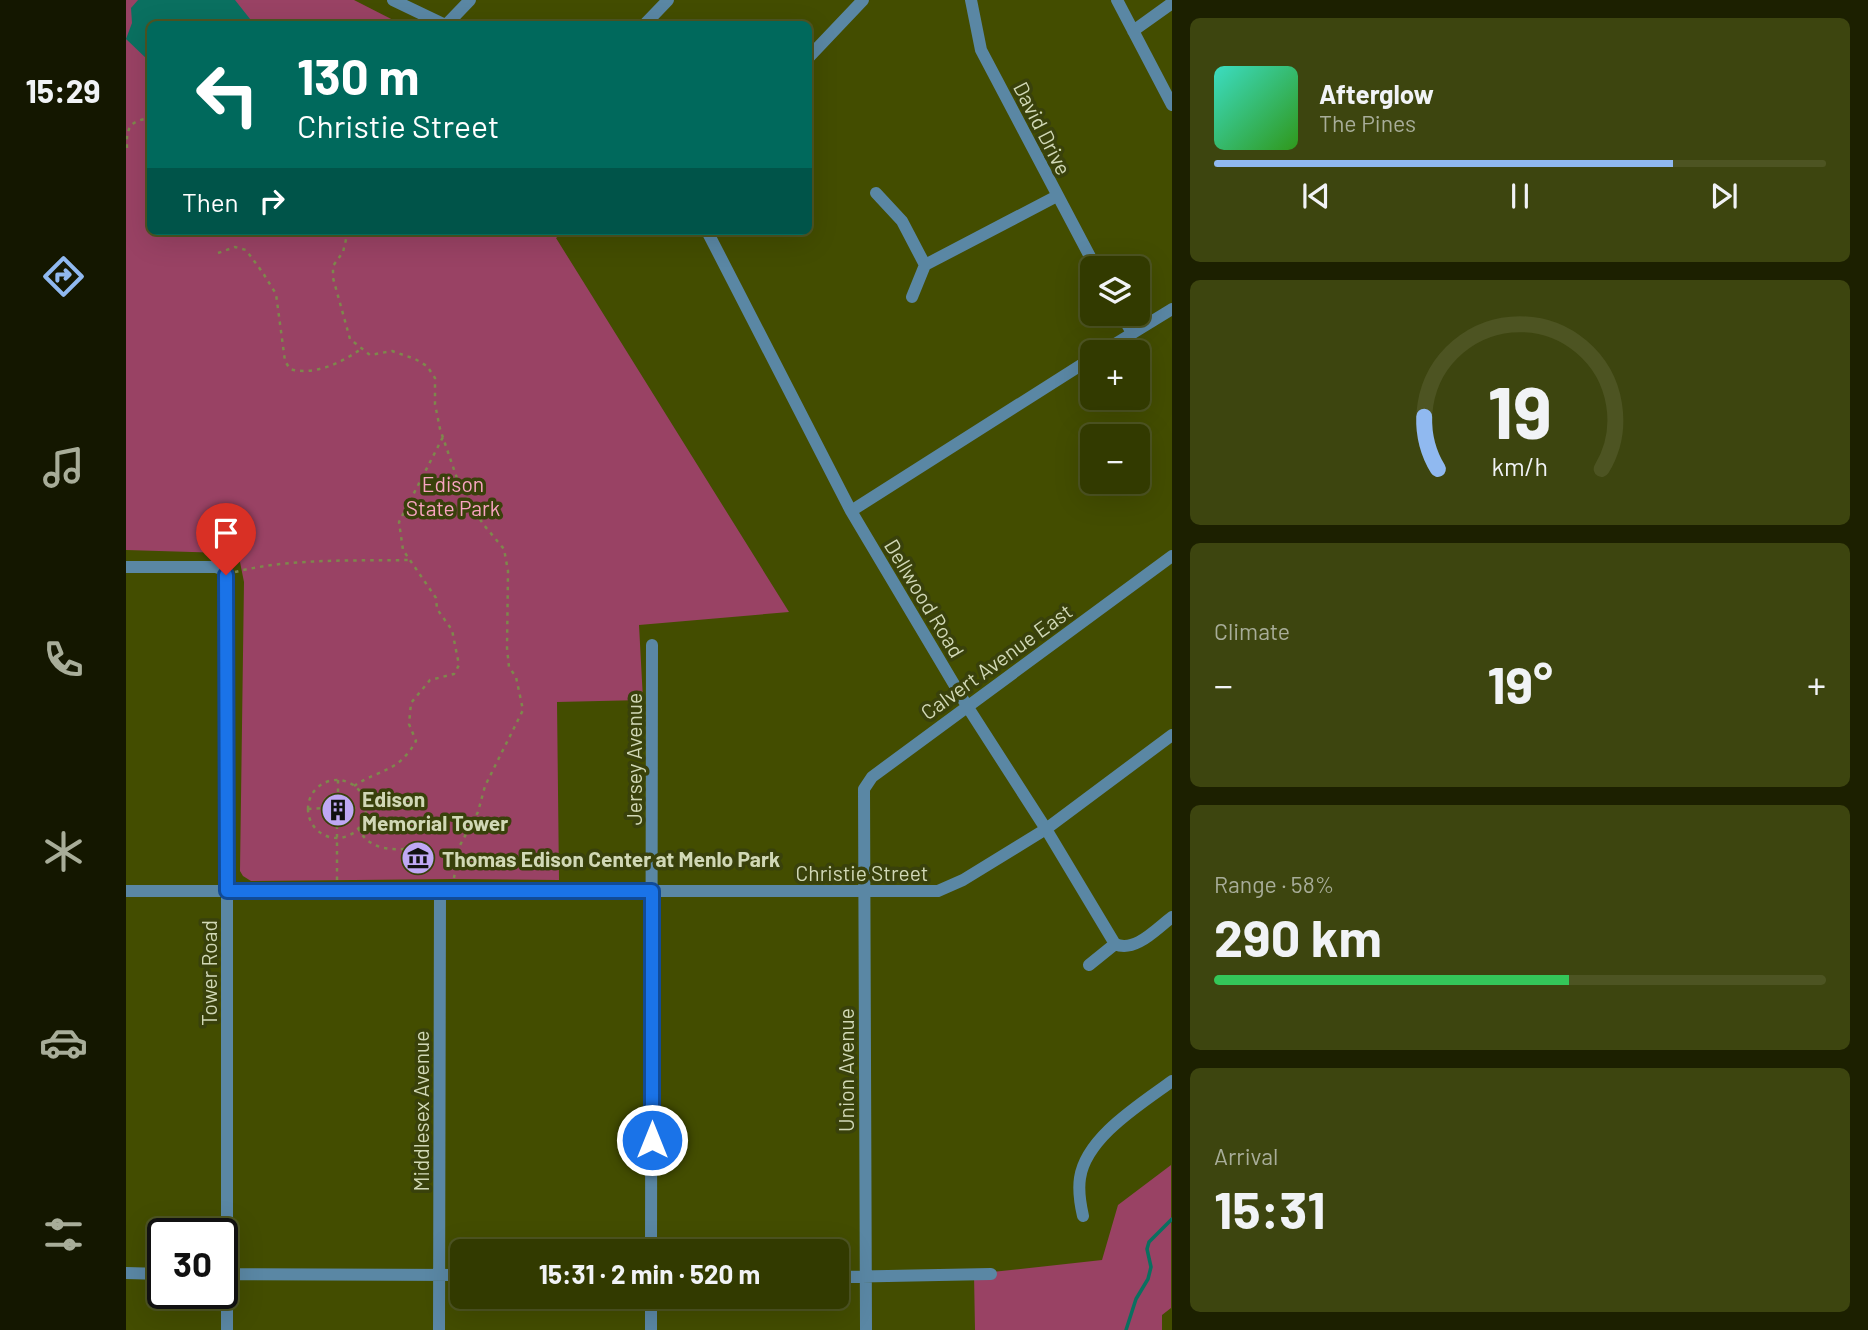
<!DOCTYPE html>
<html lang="en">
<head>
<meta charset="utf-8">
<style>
  :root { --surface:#323a00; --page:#3d450f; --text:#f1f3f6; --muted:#a8ad99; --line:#4d5422; --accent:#90b9f0 }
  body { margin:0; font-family:Barlow,sans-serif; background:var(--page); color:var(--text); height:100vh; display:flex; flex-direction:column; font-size:26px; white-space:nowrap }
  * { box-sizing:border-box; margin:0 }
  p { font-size:23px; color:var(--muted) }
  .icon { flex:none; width:38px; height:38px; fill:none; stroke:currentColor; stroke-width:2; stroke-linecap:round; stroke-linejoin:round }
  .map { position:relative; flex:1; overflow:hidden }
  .sheet { display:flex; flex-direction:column; gap:18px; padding:18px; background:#1c2000; width:696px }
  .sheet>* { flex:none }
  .top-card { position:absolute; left:21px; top:21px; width:665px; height:214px; border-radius:10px; box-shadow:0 7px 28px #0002,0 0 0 2px var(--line); background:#00695c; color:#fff; overflow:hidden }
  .fabs { position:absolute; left:954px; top:256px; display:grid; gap:14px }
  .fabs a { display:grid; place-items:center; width:70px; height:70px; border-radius:10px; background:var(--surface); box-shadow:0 7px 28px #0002,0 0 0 2px var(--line); font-size:35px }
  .speed { position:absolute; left:21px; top:1218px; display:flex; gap:14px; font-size:35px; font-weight:700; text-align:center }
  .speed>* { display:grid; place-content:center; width:91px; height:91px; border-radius:50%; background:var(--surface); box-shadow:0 7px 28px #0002,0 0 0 2px var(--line); line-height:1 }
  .speed .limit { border:4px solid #111; border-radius:10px; background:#fff; color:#111 }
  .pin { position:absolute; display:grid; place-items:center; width:60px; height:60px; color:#fff; margin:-72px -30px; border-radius:50% 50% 50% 0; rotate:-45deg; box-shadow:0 0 7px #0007 }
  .pin .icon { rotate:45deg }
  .me { position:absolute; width:77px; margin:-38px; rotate:0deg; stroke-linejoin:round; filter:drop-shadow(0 0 5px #0008) }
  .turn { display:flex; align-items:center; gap:24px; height:147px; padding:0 35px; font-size:32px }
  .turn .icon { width:91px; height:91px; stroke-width:2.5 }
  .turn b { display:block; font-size:49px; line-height:60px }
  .then { display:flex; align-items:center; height:66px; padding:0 35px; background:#0003; gap:14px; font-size:26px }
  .big { font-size:52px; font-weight:700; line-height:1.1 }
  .sheet .card { flex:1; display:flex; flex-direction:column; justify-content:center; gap:10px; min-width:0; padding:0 24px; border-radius:10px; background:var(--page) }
  .sheet .dial { align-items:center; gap:0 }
  .dial svg { height:182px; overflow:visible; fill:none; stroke:var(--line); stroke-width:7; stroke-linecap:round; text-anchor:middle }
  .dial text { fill:var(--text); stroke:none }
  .song { display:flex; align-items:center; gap:21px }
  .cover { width:84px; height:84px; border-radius:10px; background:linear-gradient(135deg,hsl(170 70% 55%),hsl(110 70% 35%)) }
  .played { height:7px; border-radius:4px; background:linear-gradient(90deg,var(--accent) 75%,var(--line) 75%) }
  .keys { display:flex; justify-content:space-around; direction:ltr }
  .heat { display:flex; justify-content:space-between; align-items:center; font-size:38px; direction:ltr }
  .charge { height:10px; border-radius:5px; background:linear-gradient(90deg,#34c759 58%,var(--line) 0) }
  .trip { position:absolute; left:324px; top:1239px; width:399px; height:70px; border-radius:10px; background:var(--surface); box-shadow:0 7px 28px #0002,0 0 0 2px var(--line); font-weight:700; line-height:70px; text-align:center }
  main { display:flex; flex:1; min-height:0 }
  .dock { display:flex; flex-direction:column; width:126px; justify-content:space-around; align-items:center; background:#141700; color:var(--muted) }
  .dock .icon { width:49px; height:49px }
  .dock .on { color:var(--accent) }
  .dock b { font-size:32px; color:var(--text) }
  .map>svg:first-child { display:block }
  .green { fill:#994264 }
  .water { fill:#0a7060 }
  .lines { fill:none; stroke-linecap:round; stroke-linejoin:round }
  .stream { stroke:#0a7060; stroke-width:3.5 }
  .path { stroke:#7e874c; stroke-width:2.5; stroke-dasharray:3.5 5; stroke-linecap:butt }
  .street { stroke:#5a87a4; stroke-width:12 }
  .route-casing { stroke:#114b97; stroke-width:18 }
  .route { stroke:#1a73e8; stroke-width:12 }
  .labels { text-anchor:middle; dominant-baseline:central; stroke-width:7; stroke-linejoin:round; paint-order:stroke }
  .street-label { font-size:21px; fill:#d1d8b6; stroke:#39410b }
  .park-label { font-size:21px; fill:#f9a4c1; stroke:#39410b }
  .poi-label { font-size:21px; font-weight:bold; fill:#d1d8b6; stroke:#39410b; text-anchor:start }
</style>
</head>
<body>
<main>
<nav class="dock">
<b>15:29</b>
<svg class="icon on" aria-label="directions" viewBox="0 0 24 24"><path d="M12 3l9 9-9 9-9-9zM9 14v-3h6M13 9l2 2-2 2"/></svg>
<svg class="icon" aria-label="music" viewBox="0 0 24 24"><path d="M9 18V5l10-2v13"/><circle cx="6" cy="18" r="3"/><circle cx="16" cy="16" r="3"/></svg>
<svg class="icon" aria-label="phone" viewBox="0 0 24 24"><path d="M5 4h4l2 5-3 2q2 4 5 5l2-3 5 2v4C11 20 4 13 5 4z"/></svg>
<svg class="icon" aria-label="climate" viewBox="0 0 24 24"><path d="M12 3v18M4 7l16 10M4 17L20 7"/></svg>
<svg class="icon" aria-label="car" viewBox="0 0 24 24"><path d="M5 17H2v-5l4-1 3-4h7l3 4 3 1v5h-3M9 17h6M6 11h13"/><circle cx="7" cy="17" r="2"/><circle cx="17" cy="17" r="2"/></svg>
<svg class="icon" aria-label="filters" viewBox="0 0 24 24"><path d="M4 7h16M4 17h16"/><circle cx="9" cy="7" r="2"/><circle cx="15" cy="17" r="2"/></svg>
</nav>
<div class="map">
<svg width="1046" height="1330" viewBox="0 0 1046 1330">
  <rect width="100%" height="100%" fill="#434d00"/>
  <path class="green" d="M0,0H228L275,24H24V231H440L430,238L663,612L513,625L517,700L431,702L433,880L327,879L125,881L117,876L114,871L118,582L114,562L99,553L0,550Z
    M1045,1165V1308L1036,1315V1330H849L848,1274L976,1260L992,1205Z"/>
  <path class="water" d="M12,0H109L128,24H24V60H22L0,39L6,23L5,8Z"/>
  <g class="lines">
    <path class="stream" d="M1000,1330L1010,1299L1022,1279L1025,1267L1021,1249L1023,1242L1046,1219"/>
    <path class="path" d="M1,148C0,127 4,121 24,118
      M222,231L217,252L207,266V278L224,339L244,355L266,351L289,359L301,366L309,378V404L314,429L334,487L357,524L378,549L382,571L381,648L383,667L390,677L397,710L359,786L352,812L333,847L328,878
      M92,253L109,247L120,250L137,273L150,294L159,361L164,369C188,376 215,363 235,349
      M109,572C165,558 226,561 283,560
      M212,780V793
      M182 809a29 29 0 1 1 58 0a29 29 0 1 1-58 0Z
      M228,786C255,768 272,773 290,741L283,724L285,703L304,680L328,674L333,665L326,630L311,609L310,598L277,550L273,522L317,437
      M196 809a15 15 0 1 1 30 0a15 15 0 1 1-30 0Z
      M226,808H239
      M182,809L196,808
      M232,828C242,848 260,850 280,849V867L284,872H295
      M211,880V824"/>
    <path class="street" d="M267,0L317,24
      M845,0L855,50L970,268
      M991,0L1046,105
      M321,24L344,0
      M519,24L542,0
      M1007,31L1046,3
      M682,58L737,0
      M750,193L776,221L799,265
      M581,231L725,511L841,706L920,829L989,944
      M786,297L799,265L931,196
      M995,313L1006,333
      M976,352L1046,309
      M725,511L966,358
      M0,567H90L96,569L101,581V1330
      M0,891H812L837,880L920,829L1046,735
      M989,944C1009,953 1030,929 1046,917
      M963,965L989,944
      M957,1216C954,1203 952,1191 954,1178C960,1137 1015,1104 1046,1081
      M525,1251L526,645
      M0,1273L37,1274
      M96,1274L336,1275
      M710,1277L865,1274
      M525,1297V1330
      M313,1330L314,892
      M740,1330L738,789L746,777L1046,556"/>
  </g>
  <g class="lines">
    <defs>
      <path id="route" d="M100,575L101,891H526V1140"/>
    </defs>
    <use href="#route" class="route-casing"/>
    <use href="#route" class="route"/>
  </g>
  <defs>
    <symbol id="building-disc" viewBox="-11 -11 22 22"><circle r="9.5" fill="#bfa8f4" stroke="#39410b"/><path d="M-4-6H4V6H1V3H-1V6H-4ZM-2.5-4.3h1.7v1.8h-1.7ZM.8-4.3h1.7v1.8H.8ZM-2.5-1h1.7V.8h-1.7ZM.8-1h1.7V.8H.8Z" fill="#111"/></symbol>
    <symbol id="museum-disc" viewBox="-11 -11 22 22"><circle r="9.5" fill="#bfa8f4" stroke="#39410b"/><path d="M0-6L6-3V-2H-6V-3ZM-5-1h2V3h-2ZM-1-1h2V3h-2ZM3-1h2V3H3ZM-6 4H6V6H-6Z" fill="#111"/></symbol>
  </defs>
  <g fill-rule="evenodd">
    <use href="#building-disc" x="193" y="791" width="38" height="38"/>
    <use href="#museum-disc" x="273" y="839" width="38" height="38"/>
  </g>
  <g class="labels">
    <g class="street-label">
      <text transform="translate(917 128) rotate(63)">David Drive</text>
      <text transform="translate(799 598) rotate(59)">Dellwood Road</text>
      <text transform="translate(870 661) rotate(-36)">Calvert Avenue East</text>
      <text transform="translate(507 759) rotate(-90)">Jersey Avenue</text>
      <text x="736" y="872">Christie Street</text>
      <text transform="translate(82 973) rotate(-90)">Tower Road</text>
      <text transform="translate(719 1070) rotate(-90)">Union Avenue</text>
      <text transform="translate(294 1111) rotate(-90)">Middlesex Avenue</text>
    </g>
    <g class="park-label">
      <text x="327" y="483">Edison<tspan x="327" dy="24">State Park</tspan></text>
    </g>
    <g class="poi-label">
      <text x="236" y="798">Edison<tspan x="236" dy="24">Memorial Tower</tspan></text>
      <text x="316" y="858">Thomas Edison Center at Menlo Park</text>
    </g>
  </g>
</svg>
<div class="fabs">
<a><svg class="icon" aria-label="layers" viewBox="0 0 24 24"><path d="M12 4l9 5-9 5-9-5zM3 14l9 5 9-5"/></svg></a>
<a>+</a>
<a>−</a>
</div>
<div class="speed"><div class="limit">30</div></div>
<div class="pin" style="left:100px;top:575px;background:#d93025"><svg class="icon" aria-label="arrive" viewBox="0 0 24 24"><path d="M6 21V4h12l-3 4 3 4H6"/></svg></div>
<svg class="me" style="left:526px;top:1140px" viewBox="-20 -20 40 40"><circle r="17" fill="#1a73e8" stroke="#fff" stroke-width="3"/><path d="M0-11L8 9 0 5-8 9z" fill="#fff"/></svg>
<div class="trip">15:31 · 2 min · 520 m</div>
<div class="top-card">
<div class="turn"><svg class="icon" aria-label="left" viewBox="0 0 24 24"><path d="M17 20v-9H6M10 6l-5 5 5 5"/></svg><div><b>130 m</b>Christie Street</div></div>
<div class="then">Then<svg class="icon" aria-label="right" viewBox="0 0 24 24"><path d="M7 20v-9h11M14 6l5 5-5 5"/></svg></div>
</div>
</div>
<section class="sheet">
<div class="card">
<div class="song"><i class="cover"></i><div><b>Afterglow</b><p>The Pines</p></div></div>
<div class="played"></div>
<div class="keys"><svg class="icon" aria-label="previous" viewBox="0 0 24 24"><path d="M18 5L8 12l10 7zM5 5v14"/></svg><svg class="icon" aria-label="pause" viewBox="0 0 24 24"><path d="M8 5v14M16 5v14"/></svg><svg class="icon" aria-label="next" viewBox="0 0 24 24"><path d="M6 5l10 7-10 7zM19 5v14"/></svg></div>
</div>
<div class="card dial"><svg viewBox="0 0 100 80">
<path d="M14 69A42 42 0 1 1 86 69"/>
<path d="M14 69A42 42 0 0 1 8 46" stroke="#90b9f0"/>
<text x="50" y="56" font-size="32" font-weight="700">19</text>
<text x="50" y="72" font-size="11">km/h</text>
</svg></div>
<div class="card"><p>Climate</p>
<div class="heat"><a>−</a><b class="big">19°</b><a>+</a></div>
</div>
<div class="card"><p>Range · 58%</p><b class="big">290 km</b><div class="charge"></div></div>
<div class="card"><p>Arrival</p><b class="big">15:31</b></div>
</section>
</main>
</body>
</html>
